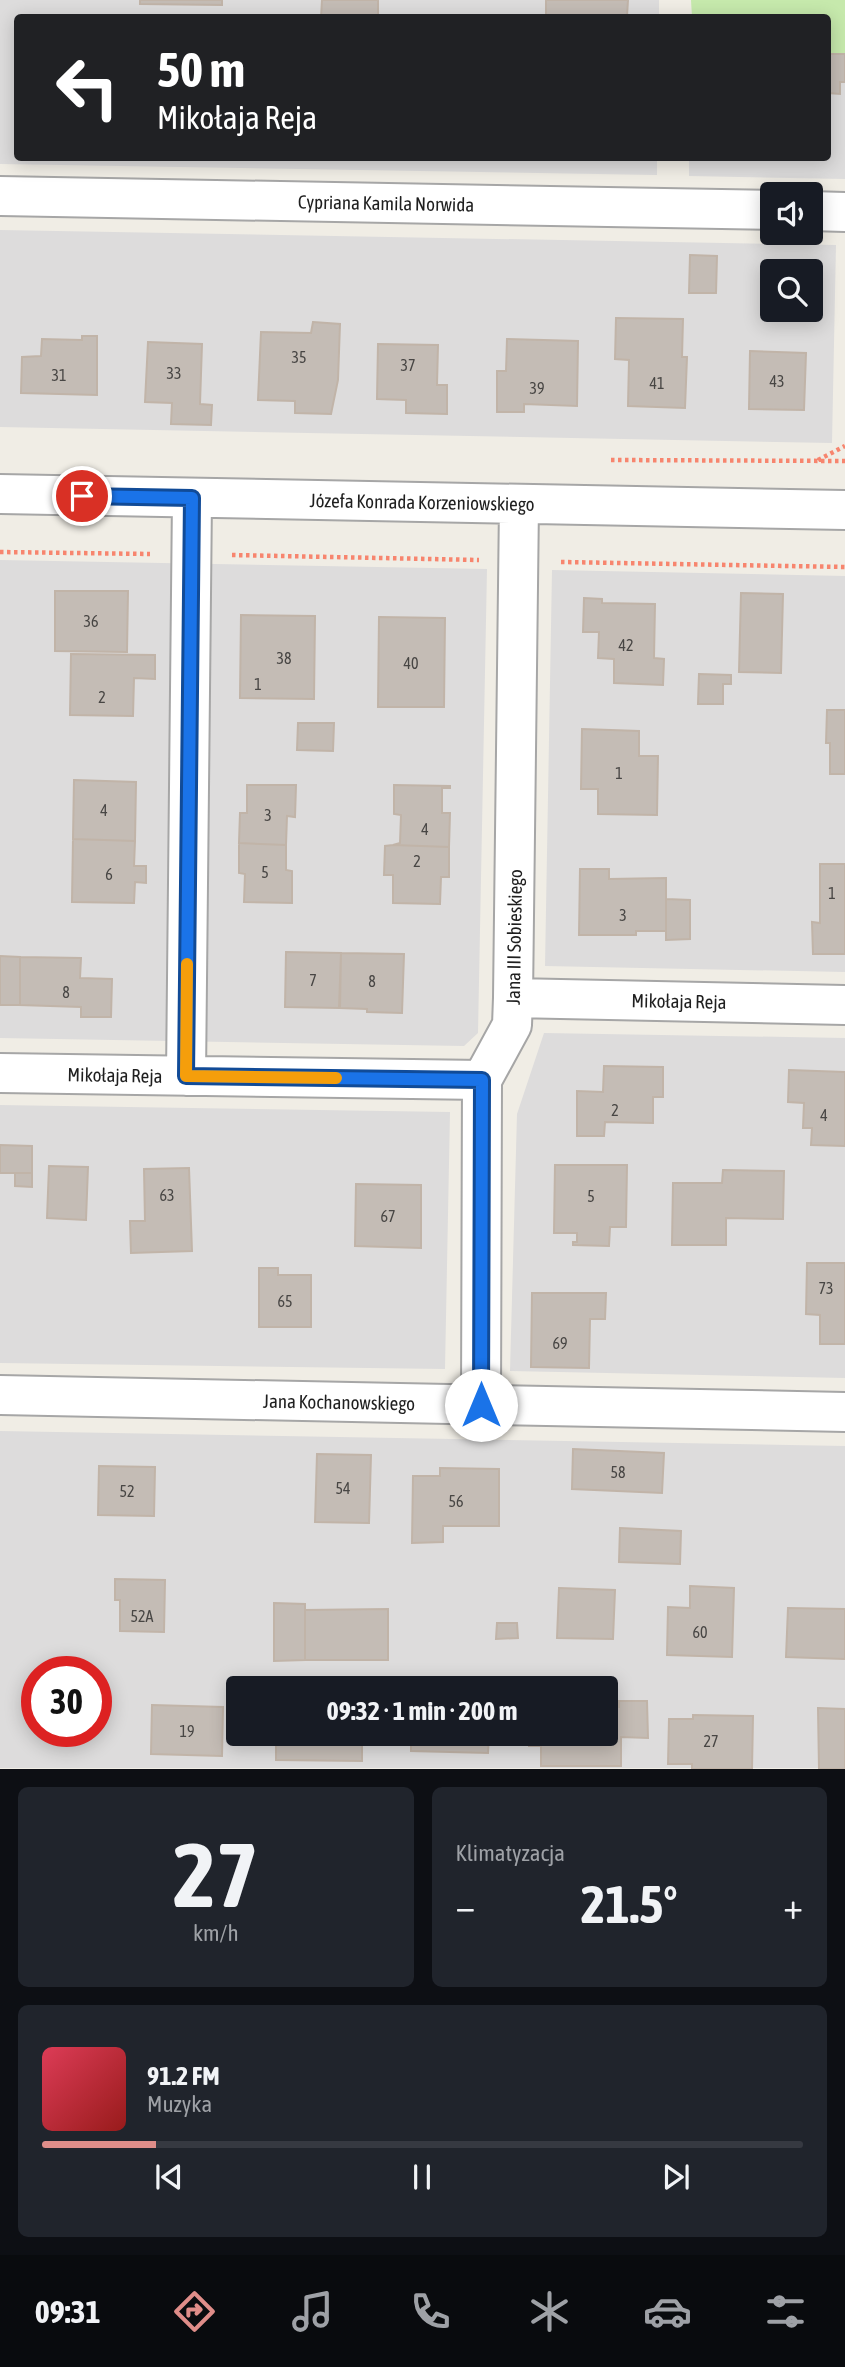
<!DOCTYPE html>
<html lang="pl">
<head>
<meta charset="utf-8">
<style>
  :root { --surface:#171b24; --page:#20242c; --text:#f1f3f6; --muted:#9ea1a6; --line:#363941; --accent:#df8d89 }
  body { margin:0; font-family:"Asap Condensed",sans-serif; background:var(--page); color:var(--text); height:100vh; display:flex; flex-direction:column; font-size:26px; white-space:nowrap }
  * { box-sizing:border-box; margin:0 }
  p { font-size:23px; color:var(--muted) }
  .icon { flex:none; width:38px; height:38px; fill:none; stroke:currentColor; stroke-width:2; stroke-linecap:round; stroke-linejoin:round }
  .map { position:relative; height:1769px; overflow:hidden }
  .panel { display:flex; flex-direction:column; gap:18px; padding:18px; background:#0d0f14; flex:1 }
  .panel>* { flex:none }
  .guide { position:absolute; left:14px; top:14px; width:817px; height:147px; border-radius:7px; box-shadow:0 4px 18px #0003; background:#202124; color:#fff; overflow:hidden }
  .buttons { position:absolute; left:760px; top:182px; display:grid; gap:14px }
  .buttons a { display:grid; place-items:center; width:63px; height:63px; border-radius:7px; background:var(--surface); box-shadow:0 4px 18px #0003; font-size:35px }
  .speed { position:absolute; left:21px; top:1656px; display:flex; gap:14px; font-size:35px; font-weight:700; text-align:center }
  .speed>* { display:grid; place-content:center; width:91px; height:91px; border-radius:50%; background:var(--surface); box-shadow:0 4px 18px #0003; line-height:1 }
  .speed .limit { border:10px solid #d22; background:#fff; color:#111 }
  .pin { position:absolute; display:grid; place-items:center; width:60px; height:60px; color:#fff; margin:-30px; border:4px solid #fff; border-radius:50%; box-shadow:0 2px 7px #0007 }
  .me { position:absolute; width:77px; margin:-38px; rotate:0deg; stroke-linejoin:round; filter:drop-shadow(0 0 5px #0008) }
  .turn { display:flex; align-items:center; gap:24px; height:147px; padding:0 28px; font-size:32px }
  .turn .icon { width:91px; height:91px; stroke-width:2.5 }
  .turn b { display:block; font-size:49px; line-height:60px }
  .big { font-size:52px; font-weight:700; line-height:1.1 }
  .panel .card { flex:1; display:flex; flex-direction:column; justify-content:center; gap:10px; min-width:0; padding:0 24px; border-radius:10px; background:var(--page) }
  .panel .dial { align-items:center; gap:0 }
  .dial b { font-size:91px; line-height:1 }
  .song { display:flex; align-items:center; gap:21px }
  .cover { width:84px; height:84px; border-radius:10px; background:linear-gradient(135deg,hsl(350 70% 55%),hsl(0 70% 35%)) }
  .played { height:7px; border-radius:4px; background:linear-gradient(90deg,var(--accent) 15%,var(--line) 15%) }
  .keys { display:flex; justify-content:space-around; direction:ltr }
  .heat { display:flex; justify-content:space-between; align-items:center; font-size:38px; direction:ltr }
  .panel .tiles { flex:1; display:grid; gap:18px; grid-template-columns:1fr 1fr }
  .card:last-child { grid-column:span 2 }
  .trip { position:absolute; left:226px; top:1676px; width:392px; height:70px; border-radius:7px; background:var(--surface); box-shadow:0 4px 18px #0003; font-weight:700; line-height:70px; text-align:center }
  .tabs { display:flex; height:112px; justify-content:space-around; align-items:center; background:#090b0e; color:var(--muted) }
  .tabs .icon { width:49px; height:49px }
  .tabs .selected { color:var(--accent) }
  .tabs b { font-size:32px; color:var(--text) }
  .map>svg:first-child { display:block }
  .residential { fill:#dddcdc; fill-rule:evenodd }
  .grass { fill:#c6e9ac }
  .building { fill:#c4bcb5; stroke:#c1b4a8; stroke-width:2 }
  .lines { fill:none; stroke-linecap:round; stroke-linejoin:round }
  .street-casing { stroke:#a6a6a6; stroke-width:42 }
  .path { stroke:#f7856e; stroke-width:4.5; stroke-dasharray:3.5 3.5; stroke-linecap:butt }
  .street { stroke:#fff; stroke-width:38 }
  .route-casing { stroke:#114b97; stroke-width:18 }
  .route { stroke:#1a73e8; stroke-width:12 }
  .slow { stroke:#f59e0b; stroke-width:12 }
  .labels { text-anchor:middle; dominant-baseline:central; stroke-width:6; stroke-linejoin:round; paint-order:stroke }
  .number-label { font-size:16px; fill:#484644 }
  .street-label { font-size:19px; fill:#1f1f1f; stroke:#fff }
</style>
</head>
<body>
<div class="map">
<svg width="845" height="1769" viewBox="0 0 845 1769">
  <rect width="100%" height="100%" fill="#f0ede5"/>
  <path class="residential" d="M0,0H659V18H18V158H657V175L0,164Z
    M828,53H845V179L689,176V158H828Z
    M0,230L836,245L832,443L0,427ZM772,271H810V310H772Z
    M0,560L487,569L478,1033L464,1046L0,1038Z
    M552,570L845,576V972L545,966Z
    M544,1033L845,1038V1378L510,1371L517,1114Z
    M0,1105L450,1112L445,1369L0,1363Z
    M0,1431L845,1446V1768H0ZM37,1671H96V1731H37ZM238,1689H606V1734H238Z"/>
  <path class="grass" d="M691,0H845V53H828V18L692,17Z"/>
  <path class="building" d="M140,0H222V5L140,4Z
    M322,0H378V18H321Z
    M546,0H628L627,16L546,18Z
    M828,54H845V82H840V94L828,93Z
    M690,255L717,256L716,293H689Z
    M616,318L683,319L682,357H687L685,408L628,406L629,360L615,359Z
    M313,322L340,324L338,380L331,414L295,413V401L258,400L261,332L311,333Z
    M82,336H97V395L21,393L22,357L41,356L42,339L82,340Z
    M507,339L578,341L577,406L524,404V412H497V371H506Z
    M148,342L202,344L200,404L212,405L211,425L171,424L172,403L145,402Z
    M378,344L438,345L437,385H447V414L406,413V400L377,399Z
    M750,351L806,353L804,410L749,409Z
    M55,591H128L127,652L55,651Z
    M741,593L783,594L781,673L739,672Z
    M584,598L602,599V603L655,604L654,658L664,659L663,685L614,683V659L598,658L599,632H583Z
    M241,615L315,616L314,699L240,698Z
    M379,617L445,618L444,707H378Z
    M71,654L155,655V679L134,678L133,716L70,715Z
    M699,674L731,675V684H723V704H698Z
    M827,710H845V774H830V743H826Z
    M298,723H334L333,751L297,750Z
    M582,729L639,731V756H658L657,815L598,814V789H581Z
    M74,780L136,782L135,841L73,839Z
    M247,785H296L295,817L287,816L286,845L239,843L240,813H247Z
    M394,785L450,786V788H442V813H450L449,847L393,845L400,843L401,815L394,814Z
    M73,839L135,841L134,866H146V883L135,882L134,903L72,902Z
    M239,843L286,845V870L292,871V903L244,902L245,874L239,873Z
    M393,845L449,847V877H441L440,904L393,903V875H384L385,846Z
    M820,864H845V954H813L812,922L820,923Z
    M580,869H609V879L666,878V931H636V935H579Z
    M666,899L690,900V939L666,940Z
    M286,952L341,953L339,1008L285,1007Z
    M341,953L404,954L402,1013L367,1012V1009L340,1008Z
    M0,956L20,957V1005H0Z
    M20,957L81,958L80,978L112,979L111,1017H81V1007L20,1005Z
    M604,1066L663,1067V1097H653V1123L605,1122L604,1136H577V1091L603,1092Z
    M789,1070L845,1072V1146L811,1145L812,1128H803L804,1103L788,1102Z
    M0,1145L32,1146V1173H0Z
    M555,1165H627L626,1227H610L609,1246L573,1245V1242H577V1233H554Z
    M49,1166L88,1167L86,1220L47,1218Z
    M189,1168L192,1251L131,1253L130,1221H145L144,1169Z
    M723,1170L784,1171L783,1219L726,1218V1245H672L673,1183H722Z
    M15,1173H32V1187L15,1186Z
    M356,1184L421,1185V1248L355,1246Z
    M807,1263H845V1344H820V1315L806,1314Z
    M259,1268H278V1275H311V1327H259Z
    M532,1293H606L605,1319H590L589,1368L531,1367Z
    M573,1449L664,1453L662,1493L572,1489Z
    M317,1454L371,1455L369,1523L315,1522Z
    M99,1466L155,1467L154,1516L98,1515Z
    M440,1468L499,1469V1526H443V1542L412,1543L413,1476H440Z
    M620,1528L681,1531L680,1564L619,1562Z
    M115,1579L165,1580L164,1632L120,1631V1600H115Z
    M690,1586L734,1588L732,1657L667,1655L668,1607L690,1608Z
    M559,1588L615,1590L613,1639L557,1638Z
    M274,1603L305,1604V1660L274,1661Z
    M788,1608L845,1609V1659L786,1657Z
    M388,1609V1660H305V1610Z
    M497,1623H517L518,1638L496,1639Z
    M619,1701H647L648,1738L621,1737V1766H541V1746H529V1734H606V1706L619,1707Z
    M152,1705L223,1707L222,1756L151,1754Z
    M818,1708L845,1709V1769H819Z
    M693,1715L753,1716L752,1769H692V1764H668L669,1719H693Z
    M276,1734H362V1761L276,1760Z
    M411,1734H489L488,1753L411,1751Z"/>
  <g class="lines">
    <defs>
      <path id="street" d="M0,196L772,210
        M810,211L845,212
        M0,494L845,510
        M513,998L845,1005
        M0,1073L482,1080
        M186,1076L192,498
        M0,1395L845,1412
        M481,1404L482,1080L512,1025L513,998L519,504"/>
    </defs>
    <use href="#street" class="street-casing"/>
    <path class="path" d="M611,460L845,461
      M818,460L845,446
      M0,552L150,554
      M232,555L479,560
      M561,562L845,567"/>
    <use href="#street" class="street"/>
  </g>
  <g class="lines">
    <defs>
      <path id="route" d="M82,496L192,498L186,1076L482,1080L481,1405"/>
    </defs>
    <use href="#route" class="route-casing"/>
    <use href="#route" class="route"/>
    <path class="slow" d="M187,964L186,1076L336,1078"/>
  </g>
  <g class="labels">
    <g class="number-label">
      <text x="299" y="357">35</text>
      <text x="408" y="365">37</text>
      <text x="174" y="373">33</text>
      <text x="59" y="375">31</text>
      <text x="777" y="381">43</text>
      <text x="657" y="383">41</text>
      <text x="537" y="388">39</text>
      <text x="91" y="621">36</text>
      <text x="626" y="645">42</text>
      <text x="284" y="658">38</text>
      <text x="411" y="663">40</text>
      <text x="258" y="684">1</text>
      <text x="102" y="697">2</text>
      <text x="619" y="773">1</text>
      <text x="104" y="810">4</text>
      <text x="268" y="815">3</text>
      <text x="425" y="829">4</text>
      <text x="417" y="861">2</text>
      <text x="265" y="872">5</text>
      <text x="109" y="874">6</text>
      <text x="832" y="893">1</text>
      <text x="623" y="915">3</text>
      <text x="313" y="980">7</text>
      <text x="372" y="981">8</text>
      <text x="66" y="992">8</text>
      <text x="615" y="1110">2</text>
      <text x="824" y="1115">4</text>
      <text x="167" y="1195">63</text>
      <text x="591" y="1196">5</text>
      <text x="388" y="1216">67</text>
      <text x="826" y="1288">73</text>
      <text x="285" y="1301">65</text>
      <text x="560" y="1343">69</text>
      <text x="618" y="1472">58</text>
      <text x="343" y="1488">54</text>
      <text x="127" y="1491">52</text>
      <text x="456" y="1501">56</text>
      <text x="142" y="1616">52A</text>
      <text x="700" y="1632">60</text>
      <text x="187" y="1731">19</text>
      <text x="711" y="1741">27</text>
    </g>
    <g class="street-label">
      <text transform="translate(386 203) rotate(1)">Cypriana Kamila Norwida</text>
      <text transform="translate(422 502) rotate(1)">Józefa Konrada Korzeniowskiego</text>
      <text transform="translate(514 937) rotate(-89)">Jana III Sobieskiego</text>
      <text transform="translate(679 1001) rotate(1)">Mikołaja Reja</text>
      <text transform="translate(115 1075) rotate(1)">Mikołaja Reja</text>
      <text transform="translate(339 1402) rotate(1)">Jana Kochanowskiego</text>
    </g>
  </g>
</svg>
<div class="buttons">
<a><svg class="icon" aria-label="sound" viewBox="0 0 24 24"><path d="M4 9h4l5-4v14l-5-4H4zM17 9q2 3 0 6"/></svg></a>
<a><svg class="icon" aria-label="search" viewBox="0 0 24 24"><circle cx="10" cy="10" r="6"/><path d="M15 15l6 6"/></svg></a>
</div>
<div class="speed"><div class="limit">30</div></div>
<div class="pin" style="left:82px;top:496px;background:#d93025"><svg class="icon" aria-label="arrive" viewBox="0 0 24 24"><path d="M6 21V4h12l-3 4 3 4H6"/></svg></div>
<svg class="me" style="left:481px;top:1405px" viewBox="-20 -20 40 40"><circle r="19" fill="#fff"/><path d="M0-13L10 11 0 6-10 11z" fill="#1a73e8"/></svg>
<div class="trip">09:32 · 1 min · 200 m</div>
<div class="guide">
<div class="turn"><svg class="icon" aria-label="left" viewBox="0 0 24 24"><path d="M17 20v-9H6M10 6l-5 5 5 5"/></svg><div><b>50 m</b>Mikołaja Reja</div></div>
</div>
</div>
<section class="panel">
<div class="tiles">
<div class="card dial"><b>27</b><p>km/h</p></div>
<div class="card"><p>Klimatyzacja</p>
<div class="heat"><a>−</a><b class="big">21.5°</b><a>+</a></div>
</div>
<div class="card">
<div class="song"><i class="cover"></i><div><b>91.2 FM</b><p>Muzyka</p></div></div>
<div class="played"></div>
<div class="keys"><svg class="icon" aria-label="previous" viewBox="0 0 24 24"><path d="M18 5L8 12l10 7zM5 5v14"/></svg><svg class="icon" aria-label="pause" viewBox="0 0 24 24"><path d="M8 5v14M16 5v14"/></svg><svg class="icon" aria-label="next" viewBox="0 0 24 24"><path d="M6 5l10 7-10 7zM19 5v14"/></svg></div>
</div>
</div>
</section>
<nav class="tabs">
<b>09:31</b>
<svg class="icon selected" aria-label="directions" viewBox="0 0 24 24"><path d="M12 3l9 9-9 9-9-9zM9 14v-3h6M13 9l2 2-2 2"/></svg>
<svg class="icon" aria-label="music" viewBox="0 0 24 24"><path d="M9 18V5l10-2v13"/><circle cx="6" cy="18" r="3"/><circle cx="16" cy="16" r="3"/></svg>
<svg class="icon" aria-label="phone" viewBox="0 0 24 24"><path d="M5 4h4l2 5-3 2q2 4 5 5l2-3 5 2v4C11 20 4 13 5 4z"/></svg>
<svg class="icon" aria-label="climate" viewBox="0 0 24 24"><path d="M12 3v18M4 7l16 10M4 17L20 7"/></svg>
<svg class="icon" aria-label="car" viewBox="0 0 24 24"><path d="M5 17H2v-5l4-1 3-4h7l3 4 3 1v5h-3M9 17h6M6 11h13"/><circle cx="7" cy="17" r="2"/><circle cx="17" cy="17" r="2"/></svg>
<svg class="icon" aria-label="filters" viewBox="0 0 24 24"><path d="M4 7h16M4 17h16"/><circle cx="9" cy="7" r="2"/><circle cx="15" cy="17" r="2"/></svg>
</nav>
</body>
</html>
